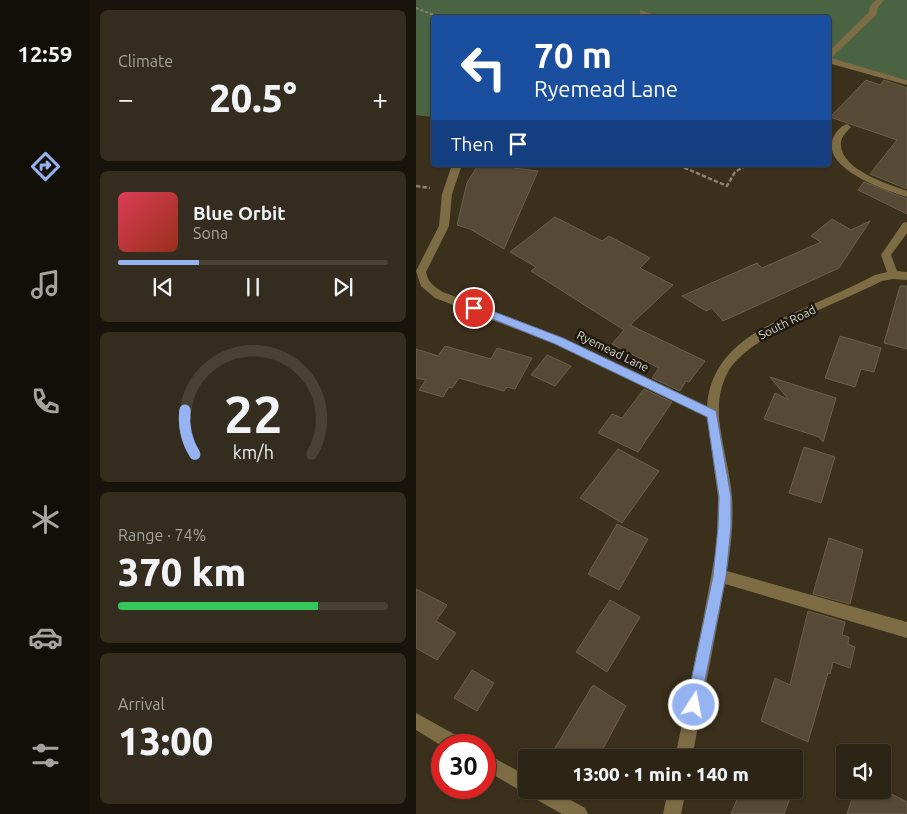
<!DOCTYPE html>
<html lang="en">
<head>
<meta charset="utf-8">
<style>
  :root { --surface:#2c2415; --page:#342c1e; --text:#f1f3f6; --muted:#a6a4a0; --line:#484134; --accent:#95b2f1 }
  body { margin:0; font-family:Ubuntu,sans-serif; background:var(--page); color:var(--text); height:100vh; display:flex; flex-direction:column; font-size:19px; white-space:nowrap }
  * { box-sizing:border-box; margin:0 }
  p { font-size:16px; color:var(--muted) }
  .icon { flex:none; width:28px; height:28px; fill:none; stroke:currentColor; stroke-width:2; stroke-linecap:round; stroke-linejoin:round }
  .map { position:relative; flex:1; overflow:hidden }
  .side { display:flex; flex-direction:column; gap:10px; padding:10px; background:#18140c; width:326px }
  .side>* { flex:none }
  .top-card { position:absolute; left:15px; top:15px; width:400px; height:152px; border-radius:5px; box-shadow:0 1px 4px #0004,0 0 0 1px var(--line); background:#1a4fa0; color:#fff; overflow:hidden }
  .buttons { position:absolute; left:420px; top:744px; display:grid; gap:10px }
  .buttons a { display:grid; place-items:center; width:55px; height:55px; border-radius:5px; background:var(--surface); box-shadow:0 1px 4px #0004,0 0 0 1px var(--line); font-size:25px }
  .speed { position:absolute; left:15px; top:734px; display:flex; gap:10px; font-size:25px; font-weight:700; text-align:center }
  .speed>* { display:grid; place-content:center; width:65px; height:65px; border-radius:50%; background:var(--surface); box-shadow:0 1px 4px #0004,0 0 0 1px var(--line); line-height:1 }
  .speed .limit { border:8px solid #d22; background:#fff; color:#111 }
  .pin { position:absolute; display:grid; place-items:center; width:42px; height:42px; color:#fff; margin:-21px; border:2px solid #fff; border-radius:50%; box-shadow:0 1px 5px #0007 }
  .me { position:absolute; width:55px; margin:-28px; rotate:11deg; stroke-linejoin:round; filter:drop-shadow(0 0 4px #0008) }
  .turn { display:flex; align-items:center; gap:18px; height:105px; padding:0 20px; font-size:22px }
  .turn .icon { width:65px; height:65px; stroke-width:2.5 }
  .turn b { display:block; font-size:35px; line-height:42px }
  .then { display:flex; align-items:center; height:48px; padding:0 20px; background:#0003; gap:10px; font-size:19px }
  .big { font-size:38px; font-weight:800; line-height:1.1 }
  .side .widget { flex:1; display:flex; flex-direction:column; justify-content:center; gap:8px; min-width:0; padding:0 18px; border-radius:8px; background:var(--page) }
  .side .dial { align-items:center; gap:0 }
  .dial svg { height:130px; overflow:visible; fill:none; stroke:var(--line); stroke-width:7; stroke-linecap:round; text-anchor:middle }
  .dial text { fill:var(--text); stroke:none }
  .song { display:flex; align-items:center; gap:15px }
  .cover { width:60px; height:60px; border-radius:8px; background:linear-gradient(135deg,hsl(350 70% 55%),hsl(10 70% 35%)) }
  .played { height:5px; border-radius:2px; background:linear-gradient(90deg,var(--accent) 30%,var(--line) 30%) }
  .keys { display:flex; justify-content:space-around; direction:ltr }
  .heat { display:flex; justify-content:space-between; align-items:center; font-size:28px; direction:ltr }
  .charge { height:8px; border-radius:4px; background:linear-gradient(90deg,#34c759 74%,var(--line) 0) }
  .trip { position:absolute; left:102px; top:749px; width:285px; height:50px; border-radius:5px; background:var(--surface); box-shadow:0 1px 4px #0004,0 0 0 1px var(--line); font-weight:800; line-height:50px; text-align:center }
  main { display:flex; flex:1; min-height:0 }
  .tab-bar { display:flex; flex-direction:column; width:90px; justify-content:space-around; align-items:center; background:#120e08; color:var(--muted) }
  .tab-bar .icon { width:35px; height:35px }
  .tab-bar .on { color:var(--accent) }
  .tab-bar b { font-size:22px; color:var(--text) }
  .map>svg:first-child { display:block }
  .green { fill:#4a6443 }
  .building { fill:#564a36; stroke:#6c5f4a }
  .lines { fill:none; stroke-linecap:round; stroke-linejoin:round }
  .path-far1 { stroke:#8b8272; stroke-width:2; stroke-dasharray:3 2; stroke-linecap:butt }
  .path { stroke:#8b8272; stroke-width:2.5; stroke-dasharray:4.5 2; stroke-linecap:butt }
  .minor { fill:#7e6d44; fill-rule:evenodd }
  .route { fill:#95b2f1; stroke:#61749d }
  .labels { text-anchor:middle; dominant-baseline:central; stroke-width:5; stroke-linejoin:round; paint-order:stroke }
  .street-label { font-size:12px; fill:#d8d1c5; stroke:#1e1910 }
</style>
</head>
<body>
<main>
<nav class="tab-bar">
<b>12:59</b>
<svg class="icon on" aria-label="directions" viewBox="0 0 24 24"><path d="M12 3l9 9-9 9-9-9zM9 14v-3h6M13 9l2 2-2 2"/></svg>
<svg class="icon" aria-label="music" viewBox="0 0 24 24"><path d="M9 18V5l10-2v13"/><circle cx="6" cy="18" r="3"/><circle cx="16" cy="16" r="3"/></svg>
<svg class="icon" aria-label="phone" viewBox="0 0 24 24"><path d="M5 4h4l2 5-3 2q2 4 5 5l2-3 5 2v4C11 20 4 13 5 4z"/></svg>
<svg class="icon" aria-label="climate" viewBox="0 0 24 24"><path d="M12 3v18M4 7l16 10M4 17L20 7"/></svg>
<svg class="icon" aria-label="car" viewBox="0 0 24 24"><path d="M5 17H2v-5l4-1 3-4h7l3 4 3 1v5h-3M9 17h6M6 11h13"/><circle cx="7" cy="17" r="2"/><circle cx="17" cy="17" r="2"/></svg>
<svg class="icon" aria-label="filters" viewBox="0 0 24 24"><path d="M4 7h16M4 17h16"/><circle cx="9" cy="7" r="2"/><circle cx="15" cy="17" r="2"/></svg>
</nav>
<section class="side">
<div class="widget"><p>Climate</p>
<div class="heat"><a>−</a><b class="big">20.5°</b><a>+</a></div>
</div>
<div class="widget">
<div class="song"><i class="cover"></i><div><b>Blue Orbit</b><p>Sona</p></div></div>
<div class="played"></div>
<div class="keys"><svg class="icon" aria-label="previous" viewBox="0 0 24 24"><path d="M18 5L8 12l10 7zM5 5v14"/></svg><svg class="icon" aria-label="pause" viewBox="0 0 24 24"><path d="M8 5v14M16 5v14"/></svg><svg class="icon" aria-label="next" viewBox="0 0 24 24"><path d="M6 5l10 7-10 7zM19 5v14"/></svg></div>
</div>
<div class="widget dial"><svg viewBox="0 0 100 80">
<path d="M14 69A42 42 0 1 1 86 69"/>
<path d="M14 69A42 42 0 0 1 8 42" stroke="#95b2f1"/>
<text x="50" y="56" font-size="32" font-weight="700">22</text>
<text x="50" y="72" font-size="11">km/h</text>
</svg></div>
<div class="widget"><p>Range · 74%</p><b class="big">370 km</b><div class="charge"></div></div>
<div class="widget"><p>Arrival</p><b class="big">13:00</b></div>
</section>
<div class="map">
<svg width="491" height="814" viewBox="0 0 491 814">
  <rect width="100%" height="100%" fill="#3b301c"/>
  <path class="green" d="M0,0H491V80L421,60L413,67L412,18H18L17,117L0,115Z"/>
  <path class="building" d="M450,80L464,85L468,80L491,88V189L454,174L481,140L414,117Z
    M62,165H100L98,168L122,171L88,249L54,229L41,225L51,183Z
    M448,182L491,199V214L442,190Z
    M139,217L186,241L193,236L234,258L224,268L257,285L214,325L289,361L273,382L270,381L264,391L236,378L243,368L196,344L208,330L115,271L120,267L94,252Z
    M416,219L435,230L454,221L423,268L307,321L296,308L290,311L266,296L341,263L346,268L405,242L395,236Z
    M484,286H491V349L468,343Z
    M424,336L465,348L458,372L445,369L439,387L409,378Z
    M29,346L75,359L81,348L116,358L99,389L91,387L88,391L43,378L36,388L33,387L27,397L3,390L10,380L0,378V349L22,356Z
    M131,355L155,366L139,386L115,375Z
    M354,377L420,398L407,442L403,437L348,419L359,393L373,400Z
    M228,389L256,402L222,452L182,433L196,414L206,418Z
    M388,447L419,457L405,503L373,493Z
    M202,449L243,471L206,523L164,498Z
    M201,524L232,539L203,590L172,574Z
    M413,538L447,550L434,604L397,594Z
    M0,589L31,605L20,621L40,633L21,660L0,648Z
    M194,600L224,617L191,672L160,652Z
    M392,611L429,622L426,635L433,637L432,644L439,647L434,668L417,662L414,674L412,673L392,742L345,721L359,678L374,685Z
    M56,670L78,683L61,711L38,698Z
    M177,685L210,706L182,758H153L139,748Z
    M325,790H377L368,814H315Z
    M439,790H468L491,802V814H431Z"/>
  <g class="lines">
    <path class="path-far1" d="M0,8L26,18"/>
    <path class="path" d="M262,165L311,186L319,172L331,165
      M0,186L14,188"/>
    <path class="minor" d="M460,0H468L462,7L460,15L415,58L491,80V85L412,63V52L453,12L454,6Z
      M224,10L249,18H237L224,14Z
      M431,124L435,127C431,132 425,136 425,143C423,169 471,184 491,191V197C470,191 409,170 416,141C418,134 424,126 431,124Z
      M36,165H46L36,194L33,226L10,272C12,282 18,287 27,292L147,338L291,406C295,350 344,328 389,308C412,297 436,287 459,275L471,272L465,255L487,223L491,222V233L475,255L481,271L491,272V280L477,279L466,281C427,301 335,334 313,370C302,389 301,411 305,432C308,453 314,474 316,496C318,521 315,546 311,571L491,622V638L309,584L276,758H259L287,620L301,544L302,497L291,417L139,344L19,298L5,286L0,271L23,226L26,194Z
      M0,713L47,739L49,745L26,746L0,730Z
      M69,753L111,776V790H137L169,808L172,814H146L114,796L113,793L105,791L69,770Z
      M252,790H270L265,814H247Z"/>
  </g>
  <path class="route" d="M58,304L147,338L300,411L315,497V527L310,576L283,710L278,712L273,710L270,705L297,576L302,527L303,497L291,417L139,344L54,310V305Z"/>
  <g class="labels">
    <g class="street-label">
      <text transform="translate(371 322) rotate(-26)">South Road</text>
      <text transform="translate(197 351) rotate(26)">Ryemead Lane</text>
    </g>
  </g>
</svg>
<div class="buttons">
<a><svg class="icon" aria-label="sound" viewBox="0 0 24 24"><path d="M4 9h4l5-4v14l-5-4H4zM17 9q2 3 0 6"/></svg></a>
</div>
<div class="speed"><div class="limit">30</div></div>
<div class="pin" style="left:58px;top:308px;background:#d93025"><svg class="icon" aria-label="arrive" viewBox="0 0 24 24"><path d="M6 21V4h12l-3 4 3 4H6"/></svg></div>
<svg class="me" style="left:278px;top:705px" viewBox="-20 -20 40 40"><circle r="17" fill="#95b2f1" stroke="#fff" stroke-width="3"/><path d="M0-11L8 9 0 5-8 9z" fill="#fff"/></svg>
<div class="trip">13:00 · 1 min · 140 m</div>
<div class="top-card">
<div class="turn"><svg class="icon" aria-label="left" viewBox="0 0 24 24"><path d="M17 20v-9H6M10 6l-5 5 5 5"/></svg><div><b>70 m</b>Ryemead Lane</div></div>
<div class="then">Then<svg class="icon" aria-label="arrive" viewBox="0 0 24 24"><path d="M6 21V4h12l-3 4 3 4H6"/></svg></div>
</div>
</div>
</main>
</body>
</html>
